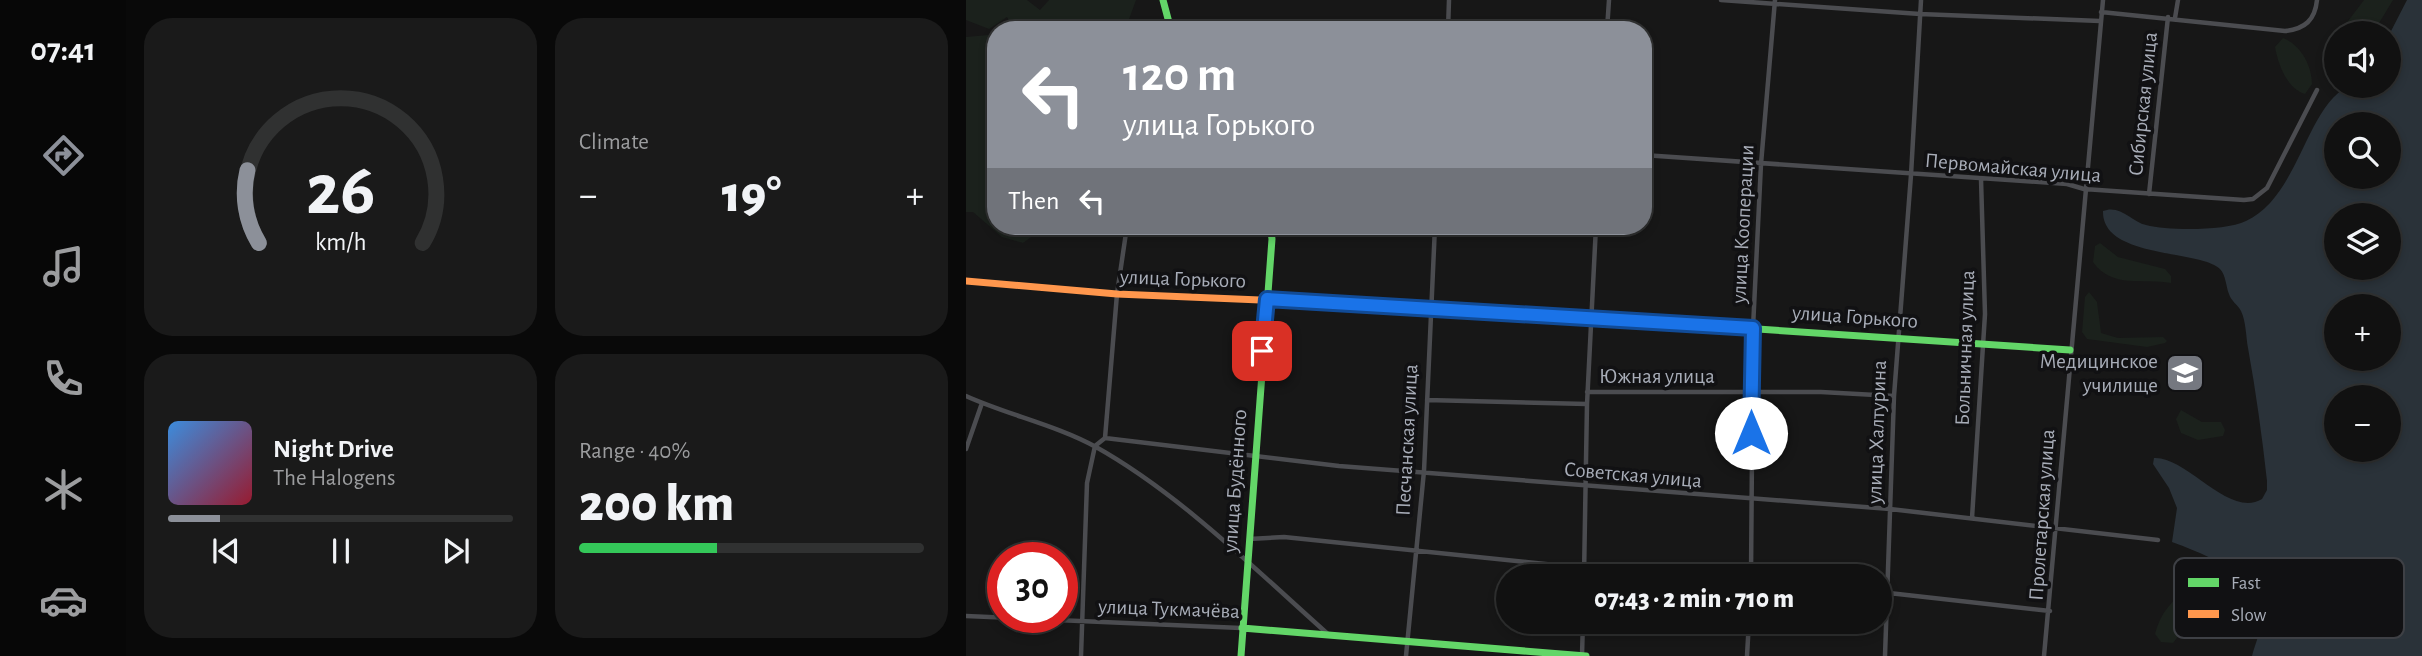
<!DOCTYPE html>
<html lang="en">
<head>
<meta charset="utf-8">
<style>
  :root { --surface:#111; --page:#1a1a1a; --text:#f1f3f6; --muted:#9c9d9f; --line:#303131; --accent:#8c9099 }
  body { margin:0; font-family:"Alegreya Sans",sans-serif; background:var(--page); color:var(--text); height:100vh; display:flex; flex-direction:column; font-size:26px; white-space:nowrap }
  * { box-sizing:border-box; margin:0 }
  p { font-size:23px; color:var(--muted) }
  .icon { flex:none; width:38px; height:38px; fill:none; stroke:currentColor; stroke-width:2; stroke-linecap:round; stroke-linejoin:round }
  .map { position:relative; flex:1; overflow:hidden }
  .sheet { display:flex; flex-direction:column; gap:18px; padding:18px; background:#090909; width:840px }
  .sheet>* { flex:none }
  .top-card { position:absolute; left:21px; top:21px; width:665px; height:214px; border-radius:28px; box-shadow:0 4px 10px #0003,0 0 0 2px var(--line); background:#8c9099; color:#fff; overflow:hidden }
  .tools { position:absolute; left:1358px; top:21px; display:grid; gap:14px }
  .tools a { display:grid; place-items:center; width:77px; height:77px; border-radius:50%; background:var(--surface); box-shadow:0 4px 10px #0003,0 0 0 2px var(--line); font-size:35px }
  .speed { position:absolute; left:21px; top:542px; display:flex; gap:14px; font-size:35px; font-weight:700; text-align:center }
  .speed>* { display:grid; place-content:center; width:91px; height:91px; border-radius:50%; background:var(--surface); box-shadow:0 4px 10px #0003,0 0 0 2px var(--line); line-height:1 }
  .speed .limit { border:10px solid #d22; background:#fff; color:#111 }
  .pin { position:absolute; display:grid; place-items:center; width:60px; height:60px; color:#fff; margin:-30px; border-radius:14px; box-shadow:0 4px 10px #0006 }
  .me { position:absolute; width:77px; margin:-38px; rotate:0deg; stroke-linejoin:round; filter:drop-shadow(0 0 5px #0008) }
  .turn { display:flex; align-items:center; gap:24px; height:147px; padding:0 21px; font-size:32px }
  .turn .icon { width:91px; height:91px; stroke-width:2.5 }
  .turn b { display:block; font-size:49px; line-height:60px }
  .then { display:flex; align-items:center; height:66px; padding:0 21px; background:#0003; gap:14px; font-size:26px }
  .big { font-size:52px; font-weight:800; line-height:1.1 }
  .sheet .widget { flex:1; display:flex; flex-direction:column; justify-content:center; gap:10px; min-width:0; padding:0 24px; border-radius:28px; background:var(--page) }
  .sheet .dial { align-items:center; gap:0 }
  .dial svg { height:182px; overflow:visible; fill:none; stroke:var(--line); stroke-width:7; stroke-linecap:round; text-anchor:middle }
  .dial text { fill:var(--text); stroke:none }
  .song { display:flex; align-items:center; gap:21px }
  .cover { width:84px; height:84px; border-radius:10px; background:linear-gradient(135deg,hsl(210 70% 55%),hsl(350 70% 35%)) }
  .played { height:7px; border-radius:4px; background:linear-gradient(90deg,var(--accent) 15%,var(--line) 15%) }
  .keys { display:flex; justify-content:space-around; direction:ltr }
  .heat { display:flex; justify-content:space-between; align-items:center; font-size:38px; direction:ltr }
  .charge { height:10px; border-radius:5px; background:linear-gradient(90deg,#34c759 40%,var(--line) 0) }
  .sheet .tiles { flex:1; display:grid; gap:18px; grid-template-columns:repeat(2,1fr) }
  .trip { position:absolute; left:530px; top:564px; width:396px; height:70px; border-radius:35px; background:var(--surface); box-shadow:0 4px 10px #0003,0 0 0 2px var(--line); font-weight:800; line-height:70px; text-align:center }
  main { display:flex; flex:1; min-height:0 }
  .tab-bar { display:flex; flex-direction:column; width:126px; justify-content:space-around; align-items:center; background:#070707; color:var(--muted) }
  .tab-bar .icon { width:49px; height:49px }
  .tab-bar .current { color:var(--accent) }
  .tab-bar b { font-size:32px; color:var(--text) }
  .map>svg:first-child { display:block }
  .green { fill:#1b211c }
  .water { fill:#2a3239; fill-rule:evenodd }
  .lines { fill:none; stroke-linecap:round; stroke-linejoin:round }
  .street { stroke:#4b4c50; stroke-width:4.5 }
  .fast { stroke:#63d668; stroke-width:7 }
  .slow { stroke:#ff974d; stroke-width:7 }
  .route-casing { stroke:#114b97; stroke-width:18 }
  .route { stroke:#1a73e8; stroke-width:12 }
  .labels { text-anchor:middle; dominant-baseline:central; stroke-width:7; stroke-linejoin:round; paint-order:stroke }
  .street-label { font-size:21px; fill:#a8adb8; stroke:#111113 }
  .poi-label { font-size:21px; fill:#a8adb8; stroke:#111113; text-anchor:end }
  .key { fill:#111113; stroke:#3e4045; stroke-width:2 }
  .key-label { font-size:19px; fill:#a8adb8 }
</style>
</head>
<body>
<main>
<nav class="tab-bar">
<b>07:41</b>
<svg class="icon current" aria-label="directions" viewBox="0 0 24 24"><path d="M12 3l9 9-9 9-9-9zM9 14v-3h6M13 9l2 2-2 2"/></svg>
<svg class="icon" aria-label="music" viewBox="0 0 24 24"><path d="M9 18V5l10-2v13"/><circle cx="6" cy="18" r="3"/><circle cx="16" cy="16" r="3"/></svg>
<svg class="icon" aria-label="phone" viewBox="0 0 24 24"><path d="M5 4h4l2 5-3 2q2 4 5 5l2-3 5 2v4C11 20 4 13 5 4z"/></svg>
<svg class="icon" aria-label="climate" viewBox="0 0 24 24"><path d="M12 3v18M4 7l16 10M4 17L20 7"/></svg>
<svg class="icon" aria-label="car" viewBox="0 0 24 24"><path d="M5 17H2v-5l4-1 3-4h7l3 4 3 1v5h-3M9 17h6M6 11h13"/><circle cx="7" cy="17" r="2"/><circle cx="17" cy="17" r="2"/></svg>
</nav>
<section class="sheet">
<div class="tiles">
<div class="widget dial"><svg viewBox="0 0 100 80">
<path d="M14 69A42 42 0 1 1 86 69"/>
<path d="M14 69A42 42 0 0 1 9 37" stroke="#8c9099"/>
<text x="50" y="56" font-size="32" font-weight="700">26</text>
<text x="50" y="72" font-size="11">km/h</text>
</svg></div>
<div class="widget"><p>Climate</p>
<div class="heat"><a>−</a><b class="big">19°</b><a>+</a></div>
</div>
<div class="widget">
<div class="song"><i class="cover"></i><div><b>Night Drive</b><p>The Halogens</p></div></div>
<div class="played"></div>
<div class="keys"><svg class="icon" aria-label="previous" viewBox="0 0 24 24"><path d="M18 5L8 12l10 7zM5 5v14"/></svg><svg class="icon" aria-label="pause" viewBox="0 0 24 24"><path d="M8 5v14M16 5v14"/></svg><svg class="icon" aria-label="next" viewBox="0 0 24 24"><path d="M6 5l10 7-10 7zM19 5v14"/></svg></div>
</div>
<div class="widget"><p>Range · 40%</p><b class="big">200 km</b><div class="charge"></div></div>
</div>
</section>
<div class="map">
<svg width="1456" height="656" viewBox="0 0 1456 656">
  <rect width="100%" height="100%" fill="#171717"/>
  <path class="green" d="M0,0H61L74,10L83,0H170L162,22L152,30H99L87,20L48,30L41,17L23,29L0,20Z
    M1398,0H1427L1407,33H1373Z
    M22,35L30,36V226H80L57,243L36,237L7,212H0V37Z
    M1317,38C1335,45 1346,66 1346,84L1339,94C1321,89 1312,64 1309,47Z
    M1134,243L1152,257L1199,269L1205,276V283C1177,278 1146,289 1127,262L1129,246Z
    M1123,292L1131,302L1135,333L1152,338L1197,337L1201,341L1199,343L1181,347L1121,339L1116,332L1119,297Z
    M1215,410L1236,422H1255L1259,430L1257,436L1232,440L1215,433L1210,419Z
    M1225,589H1231L1236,593V605L1207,643L1195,642L1189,634C1194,614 1206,598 1225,589Z"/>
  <path class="water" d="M1441,0H1456V656H1286C1289,644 1295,632 1295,619C1294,575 1241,555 1206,542L1211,508L1203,488L1187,464L1188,458C1221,456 1263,519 1296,499L1301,490V481C1296,436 1290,392 1282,348C1280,337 1280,321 1275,311C1272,305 1265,301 1263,294C1260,287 1260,275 1254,269C1233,249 1136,259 1137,211C1154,204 1166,222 1180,225C1203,231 1259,231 1280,221C1332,198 1340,108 1381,87C1391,82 1411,86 1423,86V35ZM1370,124H1423V177H1370ZM1370,215H1423V268H1370ZM1370,306H1423V359H1370ZM1370,397H1423V450H1370Z"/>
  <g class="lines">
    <path class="street" d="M755,0L954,14L1134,21
      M1135,12L1319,31C1339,29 1349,20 1351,0
      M1209,18L1212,0
      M482,30L483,0
      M641,30L643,0
      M677,155L1101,184L1118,189L1278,200L1287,199L1301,188L1351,90
      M1183,194L1202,17
      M621,392H855L928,396
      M0,396C42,415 90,425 130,447C214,494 291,571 363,635
      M461,400L621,404
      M139,438L373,466L924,509L1192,540
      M0,449L16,403
      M1006,518L1019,314L1015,179
      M283,539L318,537L695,576
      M618,576L621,404L630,226
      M785,576L787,328L795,164L809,0
      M914,592L1084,611
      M0,616L275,628
      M616,655L617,621
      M115,656L121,483L129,446L139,438L151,294L161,226
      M440,656L458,471L469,226
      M781,656L783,621
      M919,656L928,396L945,175L955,0
      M1078,656L1137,0"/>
    <path class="fast" d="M197,0L205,30
      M463,307L1104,350
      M276,628L620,656
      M275,656L306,239L304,226"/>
    <path class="slow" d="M0,281L151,294L463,307"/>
  </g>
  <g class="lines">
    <defs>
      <path id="route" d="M296,351L301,299L787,328L785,433"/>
    </defs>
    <use href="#route" class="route-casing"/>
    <use href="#route" class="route"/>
  </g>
  <defs>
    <symbol id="university-square" viewBox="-11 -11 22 22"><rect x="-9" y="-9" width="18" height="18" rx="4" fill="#757880" stroke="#111113"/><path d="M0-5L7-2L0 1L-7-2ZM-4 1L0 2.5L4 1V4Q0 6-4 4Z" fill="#fff"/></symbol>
  </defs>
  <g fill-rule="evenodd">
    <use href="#university-square" x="1197" y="351" width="44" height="44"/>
  </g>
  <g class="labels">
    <g class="street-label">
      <text transform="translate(1177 104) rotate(-84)">Сибирская улица</text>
      <text transform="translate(1047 168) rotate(5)">Первомайская улица</text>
      <text transform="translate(777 224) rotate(-87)">улица Кооперации</text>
      <text transform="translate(217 279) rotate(2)">улица Горького</text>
      <text transform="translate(889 317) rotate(4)">улица Горького</text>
      <text transform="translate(999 348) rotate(-88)">Больничная улица</text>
      <text x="691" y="376">Южная улица</text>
      <text transform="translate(911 432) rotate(-88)">улица Халтурина</text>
      <text transform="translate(441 440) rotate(-87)">Песчанская улица</text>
      <text transform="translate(667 475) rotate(5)">Советская улица</text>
      <text transform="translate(269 481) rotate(-86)">улица Будённого</text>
      <text transform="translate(1076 515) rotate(-86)">Пролетарская улица</text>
      <text transform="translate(203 609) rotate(2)">улица Тукмачёва</text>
    </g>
    <g class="poi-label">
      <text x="1192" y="361">Медицинское<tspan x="1192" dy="24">училище</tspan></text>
    </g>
  </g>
  <rect x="1208" y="558" width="230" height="80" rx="10" class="key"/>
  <rect x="1222" y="578" width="31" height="9" fill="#63d668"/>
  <rect x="1222" y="610" width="31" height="8" fill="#ff974d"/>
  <g class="key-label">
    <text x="1265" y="589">Fast</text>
    <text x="1265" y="621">Slow</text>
  </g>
</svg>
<div class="tools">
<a><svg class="icon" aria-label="sound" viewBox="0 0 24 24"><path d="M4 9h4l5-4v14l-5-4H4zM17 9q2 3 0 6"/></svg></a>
<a><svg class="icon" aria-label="search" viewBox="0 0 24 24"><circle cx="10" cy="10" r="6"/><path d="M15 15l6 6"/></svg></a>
<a><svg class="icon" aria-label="layers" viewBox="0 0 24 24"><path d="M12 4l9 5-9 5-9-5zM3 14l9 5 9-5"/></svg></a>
<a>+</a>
<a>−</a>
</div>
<div class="speed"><div class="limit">30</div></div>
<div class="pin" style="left:296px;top:351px;background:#d93025"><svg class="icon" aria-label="arrive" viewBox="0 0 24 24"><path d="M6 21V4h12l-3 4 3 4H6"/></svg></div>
<svg class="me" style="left:785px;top:433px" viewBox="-20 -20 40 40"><circle r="19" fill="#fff"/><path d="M0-13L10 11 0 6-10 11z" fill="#1a73e8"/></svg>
<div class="trip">07:43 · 2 min · 710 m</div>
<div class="top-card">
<div class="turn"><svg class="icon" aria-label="left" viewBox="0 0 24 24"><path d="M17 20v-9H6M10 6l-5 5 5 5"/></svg><div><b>120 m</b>улица Горького</div></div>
<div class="then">Then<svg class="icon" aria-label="left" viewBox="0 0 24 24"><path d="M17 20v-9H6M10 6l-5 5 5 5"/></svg></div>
</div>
</div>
</main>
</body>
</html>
